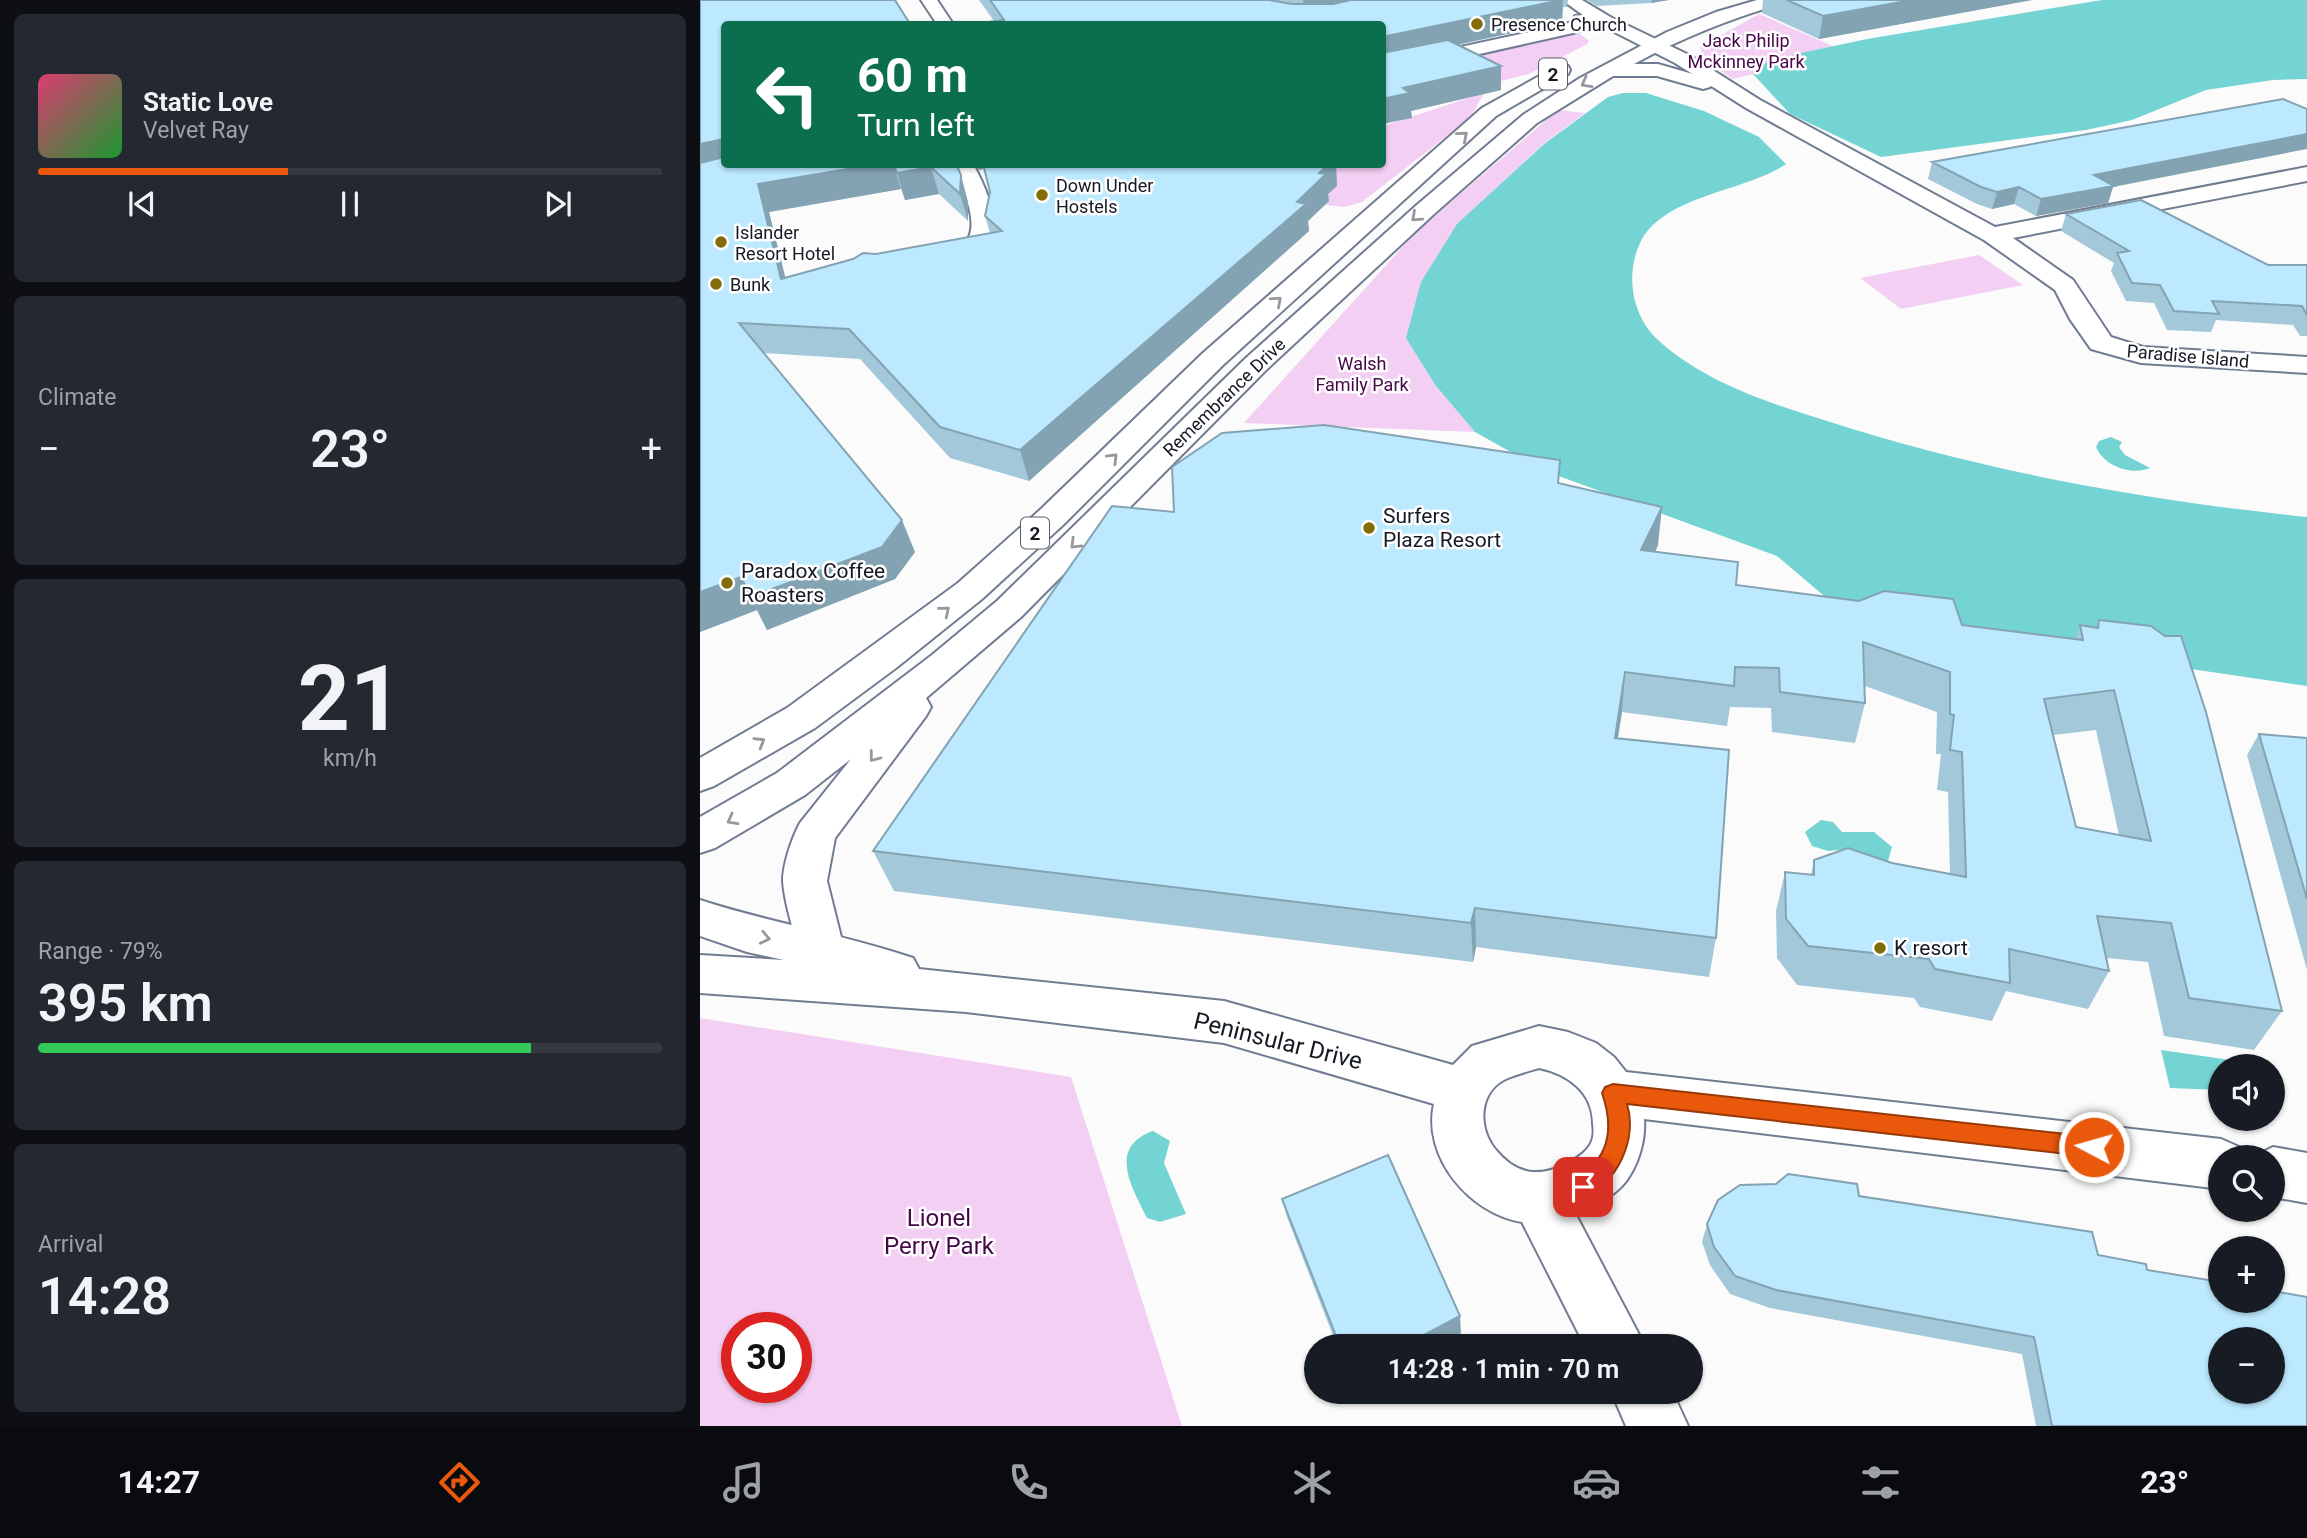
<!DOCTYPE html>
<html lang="en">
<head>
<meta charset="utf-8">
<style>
  :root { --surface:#171b24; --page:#242831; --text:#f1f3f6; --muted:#9ea1a6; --line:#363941; --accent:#ea580c }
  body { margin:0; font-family:Roboto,sans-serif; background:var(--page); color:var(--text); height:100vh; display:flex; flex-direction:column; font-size:26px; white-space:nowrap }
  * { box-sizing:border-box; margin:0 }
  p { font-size:23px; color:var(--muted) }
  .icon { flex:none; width:38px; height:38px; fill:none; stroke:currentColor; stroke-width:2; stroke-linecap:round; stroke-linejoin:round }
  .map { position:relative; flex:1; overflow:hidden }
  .side { display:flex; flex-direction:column; gap:14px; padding:14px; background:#0d0f14; width:700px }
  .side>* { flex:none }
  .top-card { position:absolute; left:21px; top:21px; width:665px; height:147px; border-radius:7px; box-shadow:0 2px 5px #0004; background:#0b6e4f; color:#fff; overflow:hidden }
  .tools { position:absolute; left:1508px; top:1054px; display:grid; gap:14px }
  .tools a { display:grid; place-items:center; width:77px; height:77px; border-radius:50%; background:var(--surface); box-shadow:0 2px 5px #0004; font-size:35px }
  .speed { position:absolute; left:21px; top:1312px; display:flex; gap:14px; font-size:35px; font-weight:700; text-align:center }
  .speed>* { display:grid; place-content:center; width:91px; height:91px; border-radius:50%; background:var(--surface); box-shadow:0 2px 5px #0004; line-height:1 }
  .speed .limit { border:10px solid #d22; background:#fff; color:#111 }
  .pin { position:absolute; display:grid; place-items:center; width:60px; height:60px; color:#fff; margin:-30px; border-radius:14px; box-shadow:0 4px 10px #0006 }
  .me { position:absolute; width:77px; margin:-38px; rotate:276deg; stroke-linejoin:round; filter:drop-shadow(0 0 5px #0008) }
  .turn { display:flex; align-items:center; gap:24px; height:147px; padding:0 21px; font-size:32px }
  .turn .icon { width:91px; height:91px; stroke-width:2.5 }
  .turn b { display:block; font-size:49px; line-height:60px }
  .big { font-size:52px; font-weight:600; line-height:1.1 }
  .side .tile { flex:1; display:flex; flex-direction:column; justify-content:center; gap:10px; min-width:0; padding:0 24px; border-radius:10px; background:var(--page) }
  .side .dial { align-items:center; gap:0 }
  .dial b { font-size:91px; line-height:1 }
  .song { display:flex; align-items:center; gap:21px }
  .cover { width:84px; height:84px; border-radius:10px; background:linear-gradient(135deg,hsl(340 70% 55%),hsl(130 70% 35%)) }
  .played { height:7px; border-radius:4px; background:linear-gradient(90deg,var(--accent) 40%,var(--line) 40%) }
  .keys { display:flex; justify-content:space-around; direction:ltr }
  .heat { display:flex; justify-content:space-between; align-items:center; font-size:38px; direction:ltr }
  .charge { height:10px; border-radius:5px; background:linear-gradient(90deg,#34c759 79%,var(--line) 0) }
  .trip { position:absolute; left:604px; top:1334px; width:399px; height:70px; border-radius:35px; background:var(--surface); box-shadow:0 2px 5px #0004; font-weight:600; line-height:70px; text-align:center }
  .tab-bar { display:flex; height:112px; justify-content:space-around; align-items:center; background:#090b0e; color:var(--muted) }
  .tab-bar .icon { width:49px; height:49px }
  .tab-bar .on { color:var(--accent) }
  .tab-bar b { font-size:32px; color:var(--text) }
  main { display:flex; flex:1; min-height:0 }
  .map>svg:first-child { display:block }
  .green { fill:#f3cff3; fill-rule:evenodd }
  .water { fill:#74d4d3 }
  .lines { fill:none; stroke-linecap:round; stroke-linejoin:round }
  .street-casing { stroke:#707c91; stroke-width:4 }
  .highway-casing { stroke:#707c91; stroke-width:4 }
  .street { fill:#fff; fill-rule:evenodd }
  .highway { fill:#fff; fill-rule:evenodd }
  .wall { fill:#a2c8da; fill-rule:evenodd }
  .shaded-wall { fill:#84a3b2 }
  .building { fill:#bce9fe; stroke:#84a3b2; stroke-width:2; fill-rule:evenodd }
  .oneway { stroke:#96989b }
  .route { fill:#ea580c; stroke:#983908; stroke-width:2 }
  .poi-dot { fill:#816d09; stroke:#fff; stroke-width:2.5 }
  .labels { text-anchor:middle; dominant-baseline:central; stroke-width:5; stroke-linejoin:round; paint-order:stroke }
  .far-poi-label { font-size:18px; fill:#151921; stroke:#fff; text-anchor:start }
  .far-park-label { font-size:18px; fill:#460648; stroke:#fff }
  .far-street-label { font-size:18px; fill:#151921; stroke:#fff }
  .shield { fill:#fff; stroke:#5b5e64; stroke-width:2 }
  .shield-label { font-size:19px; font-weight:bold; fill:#151921 }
  .poi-label { font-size:21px; fill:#151921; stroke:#fff; text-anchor:start }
  .near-street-label { font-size:24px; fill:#151921; stroke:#fff }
  .near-park-label { font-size:24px; fill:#460648; stroke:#fff }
</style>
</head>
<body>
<main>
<section class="side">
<div class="tile">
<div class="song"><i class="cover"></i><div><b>Static Love</b><p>Velvet Ray</p></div></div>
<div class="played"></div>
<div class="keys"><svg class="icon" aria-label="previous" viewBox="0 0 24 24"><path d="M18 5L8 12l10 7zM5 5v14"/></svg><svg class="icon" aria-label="pause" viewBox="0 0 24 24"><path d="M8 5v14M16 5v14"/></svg><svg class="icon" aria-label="next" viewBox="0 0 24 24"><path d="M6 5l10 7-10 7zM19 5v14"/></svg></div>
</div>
<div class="tile"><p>Climate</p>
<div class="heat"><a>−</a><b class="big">23°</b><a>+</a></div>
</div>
<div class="tile dial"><b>21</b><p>km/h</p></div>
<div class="tile"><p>Range · 79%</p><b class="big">395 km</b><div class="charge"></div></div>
<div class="tile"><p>Arrival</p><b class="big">14:28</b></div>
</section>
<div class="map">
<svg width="1607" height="1426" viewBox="0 0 1607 1426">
  <rect width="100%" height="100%" fill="#fbfbfb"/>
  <path class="green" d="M1059,14L1133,46L1075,60L1053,74L1033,79C1019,70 1006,64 1000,47Z
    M875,30L889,41L887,44L829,74L788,84L745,62L810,48Z
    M784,93L770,118L662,202L644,207L625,205L628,201L559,165L682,164L683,126Z
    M858,110L885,113L843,144L758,224L736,386L775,432L544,423L715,233Z
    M1279,255L1323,285L1201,309L1160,278Z
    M0,1018L371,1077L482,1426H0ZM96,1328V1388H37V1328Z"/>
  <path class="water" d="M1402,0H1607V79L1573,80L1506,90L1432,120L1386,130L1181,157L1090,114L1053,74L1065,63L1096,54L1167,39Z
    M923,93H946L1004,111L1059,137L1086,164C1045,192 963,195 940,243C925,275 932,316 958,340C1004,382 1067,402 1124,420C1281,471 1444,500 1607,517V686L1232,631L1143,612L1077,556L845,471L775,432L736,386L706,338L721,282L757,224L844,144L908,97Z
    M1411,437L1422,442L1419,447L1425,455L1450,468C1431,476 1404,466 1396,447L1399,441Z
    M1121,820L1133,822L1142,832H1174L1192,847L1185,871L1149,859L1138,850L1128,851L1112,846L1105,832Z
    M1461,1050L1537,1061L1538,1066H1521V1090L1470,1088Z
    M453,1131L470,1141L464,1163L486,1214L460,1222L447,1218C432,1188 407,1147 453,1131Z"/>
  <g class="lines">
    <defs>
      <path id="street" d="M221,0H237L253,24H237Z
        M862,0H882L912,18L989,55L1060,100L1295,227L1607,167V181L1313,238L1373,280L1411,337L1443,347L1607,357V373L1441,363L1391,349L1370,319L1355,290L1284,240L1046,108L975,63L889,19L885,29L873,33L682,76V64L862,25L872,22L875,16L883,15Z
        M251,164H273C289,193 314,250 266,263C254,267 245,270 233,267L230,262L233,257C244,254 256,252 264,244C283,226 261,183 251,164Z
        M0,900C70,923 143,934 213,958L219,969L524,1001L753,1065L772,1046L839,1026L868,1032L896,1043L914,1057L926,1072L1521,1139L1539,1147L1544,1157H1521V1189L944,1119C946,1144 935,1178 914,1193C903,1202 888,1208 876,1215L945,1346H885L822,1222C770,1214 722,1157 734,1104L524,1043L266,1012L0,993V955L84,960L47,952L0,936ZM839,1068C868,1074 893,1092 893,1124C894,1130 894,1139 890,1145C886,1152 877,1158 870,1162C840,1178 817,1176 795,1149C777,1127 779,1090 808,1078C818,1074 829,1071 839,1068Z
        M1573,1147L1607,1153V1203L1573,1197V1157H1553Z
        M911,1391H972L988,1426H926Z"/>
      <path id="highway" d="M1057,0H1083L1081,4C1029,19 982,38 934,64H958L1010,79L1013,83L1010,87L1003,89L957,76H913L837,123L734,214L566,370L321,617L226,698L231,707L226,716L135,838L127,881L144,949L137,962L121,968L105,962C96,945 84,900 83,881C83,864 92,838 100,823L151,759L105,795L15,848L0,853V817L77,773L232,655L297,601L546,358L718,204L823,115L880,78L967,32L1016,12Z
        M861,64L868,66L870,70L868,74L796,116L523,365L364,524L282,599L196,668L115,728L14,786L0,791V758L87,708L258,583L340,510L503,353L782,108Z"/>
    </defs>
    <use href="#street" class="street-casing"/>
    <use href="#highway" class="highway-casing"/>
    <use href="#street" class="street"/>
    <use href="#highway" class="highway"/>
  </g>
  <path class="wall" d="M279,0H868L867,7H863L862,22L757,45L801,66V90L711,111L712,118L294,21Z
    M887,0H969L951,3L897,6Z
    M1063,0H1332L1119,39L1062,13Z
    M24,24V164H256L268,202V221L239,194L205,200L201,189L69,212L85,277L176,254L290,233L285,216L290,192L284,168L279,170L275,164H636L637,186L628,194L629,201L608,221L609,231L329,481L250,458L160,359L64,353L215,552L195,579L67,630L57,610L0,632Z
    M1232,162L1413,187L1408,203L1336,216L1314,204L1292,209L1277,204L1228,179Z
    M1366,214L1568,265H1607V336H1600L1593,325L1516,320L1511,332L1467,330L1454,303L1426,301L1411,271L1414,263L1361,231Z
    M859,484L958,545L955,552L1036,585L1262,625L1375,639L1380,625L1396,628L1399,620L1582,1011L1554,1050L1464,1036L1448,962L1407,958L1409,971L1388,1009L1306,991L1292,1021L1220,1007L1214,998L1097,985L1077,958L1076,911L1085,872L1111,875L1114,860L1192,863L1250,874L1248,792L1237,790L1241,754H1236L1237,712L1165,686V703L1155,743L1072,732L1071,708L1030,707L1027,726L922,712L918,738L1016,938L1009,977L776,947L773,962L194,891L173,851L474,512ZM1396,730L1419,835L1376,827L1353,735Z
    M1559,734L1607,738V970L1547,755Z
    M1159,1196L1398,1255L1447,1270L1607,1426H1336L1322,1354L1070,1308L1030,1294L1010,1265L1002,1242L1007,1224Z
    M582,1199L761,1333L737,1346H637L587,1217Z"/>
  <path class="shaded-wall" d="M603,0H685L605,20Z
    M863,0L862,22L682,61V37Z
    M952,0H969L951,3Z
    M1212,0H1332L1119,39L1123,16Z
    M801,66V90L711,111L712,118L682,124V99L703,88Z
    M1607,134V149L1413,187L1408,203L1336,216L1341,199L1394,175Z
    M24,139V164L0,173V144Z
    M178,164H193L201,189L69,212L93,308L81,279L58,184Z
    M278,164H296L279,170Z
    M629,164H636L637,186L628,194L629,201L608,221L609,231L329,481L320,450L597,202L619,173Z
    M231,167L239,194L205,200L197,173Z
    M261,175L268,202V221L260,194Z
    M1319,187L1314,204L1292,209L1297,192Z
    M962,507L958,545L938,590L941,550Z
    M202,520L215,552L195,579L67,630L57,610L0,632V592Z
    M925,672L922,712L911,778L915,738Z
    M775,908L776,947L773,962L771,923Z
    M760,1316L761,1333L737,1346H703Z"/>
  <path class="building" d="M0,0H195L210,24H24V139L0,144Z
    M290,0H569L592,4H633L651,0H861L682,37V24H271L304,20Z
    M1087,0H1212L1123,16Z
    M748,40L801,66L703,88L710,93L682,99V53Z
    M1583,99L1607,109V134L1394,175L1414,186L1341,199L1319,187L1297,192L1281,187L1232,162Z
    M24,157V164H178L58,184L81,279L153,259L163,253L176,254L302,231L285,216L290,192L283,164H629L619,173L626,174L597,202L606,204L320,450L240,427L149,329L39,323L202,520L182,547L51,597L41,577L0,592V163Z
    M193,164H256L261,175L260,194L231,167L197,173Z
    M1441,200L1568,265H1607V315L1602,306L1512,301L1519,314L1474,311L1460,285L1432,283L1417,253L1429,251L1366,214Z
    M624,425L860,460L858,483L962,507L941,550L1038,562L1036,585L1159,601L1184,591L1253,599L1262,625L1383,640L1380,625L1398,628L1399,620L1451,626L1465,636H1481L1506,712L1582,1011L1489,998L1471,923L1397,916L1409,971L1309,949L1310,983L1235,969L1229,959L1108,946L1086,919L1085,872L1114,875V860L1148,848L1192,863L1266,877L1262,752L1250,750L1254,715L1250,714V672L1163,642L1165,703L1080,692L1079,668L1035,667L1034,686L925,672L915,738L1029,750L1016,938L775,908L771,923L173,851L412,506L474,512L472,467L522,433ZM1414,690L1451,841L1376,827L1344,699Z
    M1559,734L1607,738V899Z
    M688,1155L760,1316L703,1346H640L582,1199Z
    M1088,1174L1157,1184L1159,1196L1392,1232L1398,1255L1446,1264L1447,1270L1521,1282V1300H1573V1291L1607,1297V1426H1352L1334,1337L1076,1290L1035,1276L1014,1247L1007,1224L1018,1200L1040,1185L1076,1184ZM1521,1339H1573V1391H1521Z"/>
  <defs><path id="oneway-chevron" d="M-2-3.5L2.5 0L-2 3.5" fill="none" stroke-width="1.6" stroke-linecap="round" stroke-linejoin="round" transform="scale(1.75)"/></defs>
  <g class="oneway">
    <use href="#oneway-chevron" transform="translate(886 83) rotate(151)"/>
    <use href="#oneway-chevron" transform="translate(763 136) rotate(-41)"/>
    <use href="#oneway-chevron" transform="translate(716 217) rotate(138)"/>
    <use href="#oneway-chevron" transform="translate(577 301) rotate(-42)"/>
    <use href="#oneway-chevron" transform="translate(413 458) rotate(-45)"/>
    <use href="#oneway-chevron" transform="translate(375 544) rotate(135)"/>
    <use href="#oneway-chevron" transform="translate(245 611) rotate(-39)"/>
    <use href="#oneway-chevron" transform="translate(60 742) rotate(-31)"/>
    <use href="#oneway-chevron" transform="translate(174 757) rotate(127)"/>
    <use href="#oneway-chevron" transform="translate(32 820) rotate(151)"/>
    <use href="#oneway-chevron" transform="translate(65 938) rotate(12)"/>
  </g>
  <path class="route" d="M913,1084L1394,1137L1401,1140L1404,1147L1401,1154L1394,1157L927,1104C938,1139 917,1184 883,1197L875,1194L872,1187C876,1177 884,1174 891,1167C913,1146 911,1119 902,1093L905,1087Z"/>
  <g class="poi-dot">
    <circle cx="777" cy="24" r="7"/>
    <circle cx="342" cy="195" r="7"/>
    <circle cx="21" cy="242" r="7"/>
    <circle cx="16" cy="284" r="7"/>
    <circle cx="669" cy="528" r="7"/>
    <circle cx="27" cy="583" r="7"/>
    <circle cx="1180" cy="948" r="7"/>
  </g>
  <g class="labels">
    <g class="far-poi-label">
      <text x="791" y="24">Presence Church</text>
      <text x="356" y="185">Down Under<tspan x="356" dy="21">Hostels</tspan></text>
      <text x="35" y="232">Islander<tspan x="35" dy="21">Resort Hotel</tspan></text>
      <text x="30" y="284">Bunk</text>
    </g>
    <g class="far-park-label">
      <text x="1046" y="40">Jack Philip<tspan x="1046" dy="21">Mckinney Park</tspan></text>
      <text x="662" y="363">Walsh<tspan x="662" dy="21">Family Park</tspan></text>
    </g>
    <g class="far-street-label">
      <text transform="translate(1488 356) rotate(5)">Paradise Island</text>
      <text transform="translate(524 397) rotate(-44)">Remembrance Drive</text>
    </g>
    <g class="shield">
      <rect x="839" y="58.5" width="28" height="31" rx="5"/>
      <rect x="321" y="517.5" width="28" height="31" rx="5"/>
    </g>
    <g class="shield-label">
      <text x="853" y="74">2</text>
      <text x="335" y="533">2</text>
    </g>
    <g class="poi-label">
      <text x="683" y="516">Surfers<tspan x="683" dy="24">Plaza Resort</tspan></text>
      <text x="41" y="571">Paradox Coffee<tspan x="41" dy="24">Roasters</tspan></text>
      <text x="1194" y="948">K resort</text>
    </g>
    <g class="near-street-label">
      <text transform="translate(578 1041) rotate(14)">Peninsular Drive</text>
    </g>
    <g class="near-park-label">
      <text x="239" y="1218">Lionel<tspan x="239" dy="28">Perry Park</tspan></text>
    </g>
  </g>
</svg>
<div class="tools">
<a><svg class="icon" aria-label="sound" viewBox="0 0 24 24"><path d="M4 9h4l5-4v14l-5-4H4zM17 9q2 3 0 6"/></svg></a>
<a><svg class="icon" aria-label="search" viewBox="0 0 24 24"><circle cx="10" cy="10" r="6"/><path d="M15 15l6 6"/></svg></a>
<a>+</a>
<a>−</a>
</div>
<div class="speed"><div class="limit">30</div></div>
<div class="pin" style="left:883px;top:1187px;background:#d93025"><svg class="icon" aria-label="arrive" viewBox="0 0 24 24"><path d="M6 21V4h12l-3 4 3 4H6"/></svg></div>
<svg class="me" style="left:1394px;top:1147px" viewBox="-20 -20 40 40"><circle r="17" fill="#ea580c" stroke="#fff" stroke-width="3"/><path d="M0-11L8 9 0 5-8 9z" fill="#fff"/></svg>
<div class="trip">14:28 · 1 min · 70 m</div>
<div class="top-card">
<div class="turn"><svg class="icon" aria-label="left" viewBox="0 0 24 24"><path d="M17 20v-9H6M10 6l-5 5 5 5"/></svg><div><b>60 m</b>Turn left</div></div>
</div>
</div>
</main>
<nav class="tab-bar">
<b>14:27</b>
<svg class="icon on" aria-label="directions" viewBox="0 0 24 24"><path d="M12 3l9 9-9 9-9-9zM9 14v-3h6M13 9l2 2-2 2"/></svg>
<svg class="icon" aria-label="music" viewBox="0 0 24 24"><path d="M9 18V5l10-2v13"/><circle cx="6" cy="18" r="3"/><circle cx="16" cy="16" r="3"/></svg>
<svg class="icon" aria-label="phone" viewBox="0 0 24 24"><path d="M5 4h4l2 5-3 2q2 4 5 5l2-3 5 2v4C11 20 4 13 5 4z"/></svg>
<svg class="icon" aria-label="climate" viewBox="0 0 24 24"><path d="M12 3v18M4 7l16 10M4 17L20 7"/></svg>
<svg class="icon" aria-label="car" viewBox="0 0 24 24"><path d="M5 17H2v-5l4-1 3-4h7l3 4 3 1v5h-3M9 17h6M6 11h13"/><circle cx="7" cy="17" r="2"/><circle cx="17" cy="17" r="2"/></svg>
<svg class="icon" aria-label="filters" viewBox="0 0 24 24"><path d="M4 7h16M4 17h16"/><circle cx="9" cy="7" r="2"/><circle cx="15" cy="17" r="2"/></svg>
<b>23°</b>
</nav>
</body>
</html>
